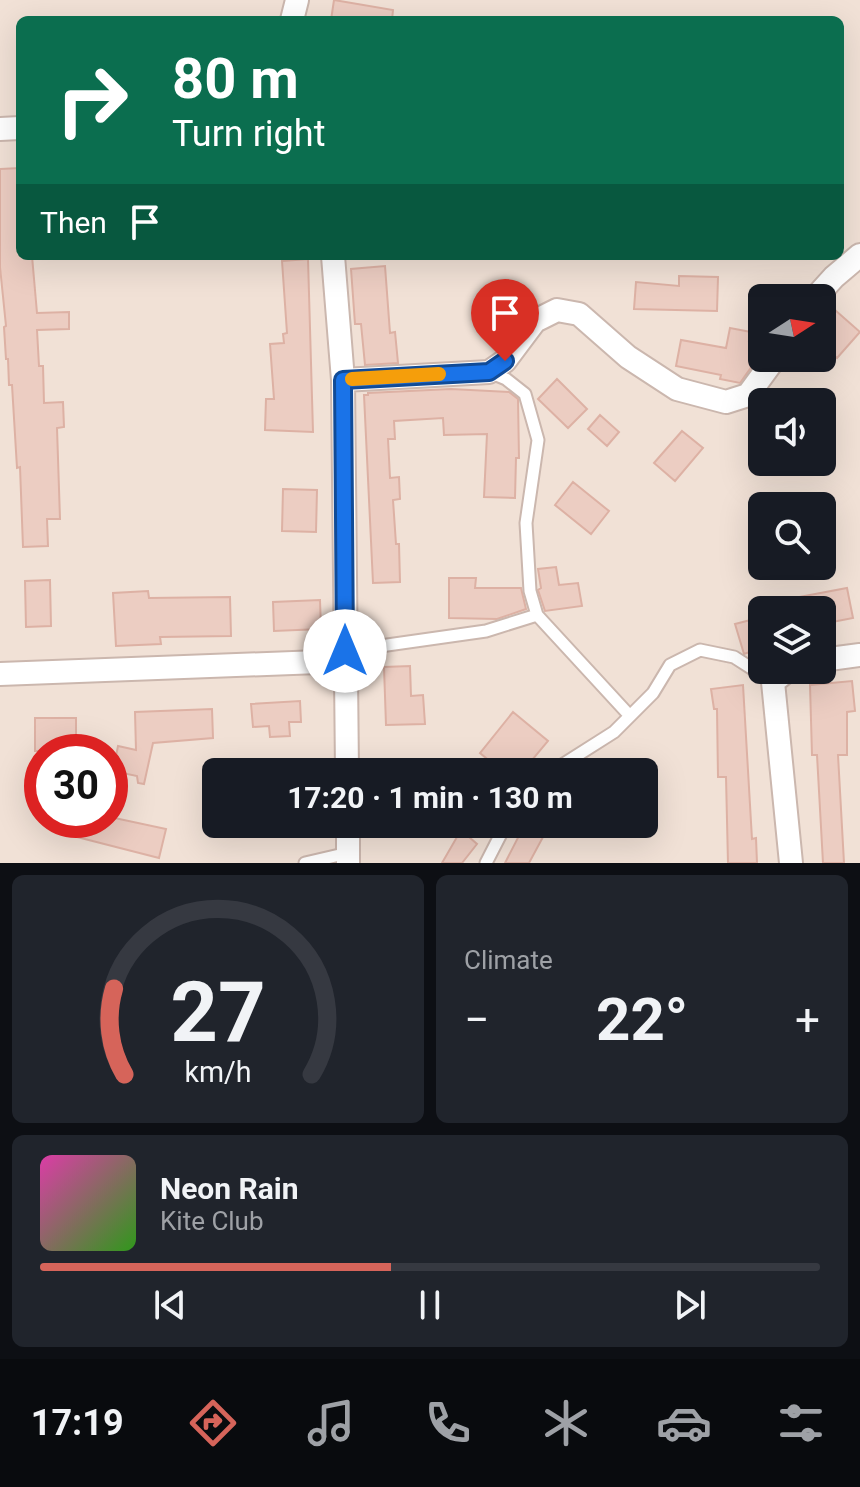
<!DOCTYPE html>
<html lang="en">
<head>
<meta charset="utf-8">
<style>
  :root { --surface:#171b24; --page:#20242c; --text:#f1f3f6; --muted:#9ea1a6; --line:#363941; --accent:#d6645a }
  body { margin:0; font-family:Roboto,sans-serif; background:var(--page); color:var(--text); height:100vh; display:flex; flex-direction:column; font-size:30px; white-space:nowrap }
  * { box-sizing:border-box; margin:0 }
  p { font-size:26px; color:var(--muted) }
  .icon { flex:none; width:44px; height:44px; fill:none; stroke:currentColor; stroke-width:2; stroke-linecap:round; stroke-linejoin:round }
  .map { position:relative; height:863px; overflow:hidden }
  .panel { display:flex; flex-direction:column; gap:12px; padding:12px; background:#0d0f14; flex:1 }
  .panel>* { flex:none }
  .top-card { position:absolute; left:16px; top:16px; width:828px; height:244px; border-radius:12px; box-shadow:0 8px 32px #0002; background:#0b6e4f; color:#fff; overflow:hidden }
  .needle { width:52px; rotate:78deg }
  .tools { position:absolute; left:748px; top:284px; display:grid; gap:16px }
  .tools a { display:grid; place-items:center; width:88px; height:88px; border-radius:12px; background:var(--surface); box-shadow:0 8px 32px #0002; font-size:40px }
  .speed { position:absolute; left:24px; top:734px; display:flex; gap:16px; font-size:40px; font-weight:700; text-align:center }
  .speed>* { display:grid; place-content:center; width:104px; height:104px; border-radius:50%; background:var(--surface); box-shadow:0 8px 32px #0002; line-height:1 }
  .speed .limit { border:12px solid #d22; background:#fff; color:#111 }
  .pin { position:absolute; display:grid; place-items:center; width:68px; height:68px; color:#fff; margin:-82px -34px; border-radius:50% 50% 50% 0; rotate:-45deg; box-shadow:0 0 8px #0007 }
  .pin .icon { rotate:45deg }
  .me { position:absolute; width:88px; margin:-44px; rotate:0deg; stroke-linejoin:round; filter:drop-shadow(0 0 6px #0008) }
  .turn { display:flex; align-items:center; gap:28px; height:168px; padding:0 24px; font-size:36px }
  .turn .icon { width:104px; height:104px; stroke-width:2.5 }
  .turn b { display:block; font-size:56px; line-height:68px }
  .then { display:flex; align-items:center; height:76px; padding:0 24px; background:#0003; gap:16px; font-size:30px }
  .big { font-size:60px; font-weight:700; line-height:1.1 }
  .panel .tile { flex:1; display:flex; flex-direction:column; justify-content:center; gap:12px; min-width:0; padding:0 28px; border-radius:12px; background:var(--page) }
  .panel .dial { align-items:center; gap:0 }
  .dial svg { height:208px; overflow:visible; fill:none; stroke:var(--line); stroke-width:7; stroke-linecap:round; text-anchor:middle }
  .dial text { fill:var(--text); stroke:none }
  .song { display:flex; align-items:center; gap:24px }
  .cover { width:96px; height:96px; border-radius:12px; background:linear-gradient(135deg,hsl(320 70% 55%),hsl(110 70% 35%)) }
  .played { height:8px; border-radius:4px; background:linear-gradient(90deg,var(--accent) 45%,var(--line) 45%) }
  .keys { display:flex; justify-content:space-around; direction:ltr }
  .heat { display:flex; justify-content:space-between; align-items:center; font-size:44px; direction:ltr }
  .panel .tiles { flex:1; display:grid; gap:12px; grid-template-columns:1fr 1fr }
  .tile:last-child { grid-column:span 2 }
  .trip { position:absolute; left:202px; top:758px; width:456px; height:80px; border-radius:12px; background:var(--surface); box-shadow:0 8px 32px #0002; font-weight:700; line-height:80px; text-align:center }
  .dock { display:flex; height:128px; justify-content:space-around; align-items:center; background:#090b0e; color:var(--muted) }
  .dock .icon { width:56px; height:56px }
  .dock .on { color:var(--accent) }
  .dock b { font-size:36px; color:var(--text) }
  .map>svg:first-child { display:block }
  .residential { fill:#f1e1d6; fill-rule:evenodd }
  .building { fill:#eccdc2; stroke:#ddb1a4; stroke-width:2 }
  .lines { fill:none; stroke-linecap:round; stroke-linejoin:round }
  .lane-casing { stroke:#cbb7ae; stroke-width:15 }
  .street-casing { stroke:#cbb7ae; stroke-width:26 }
  .lane { stroke:#fff; stroke-width:11 }
  .street { stroke:#fff; stroke-width:22 }
  .route-casing { stroke:#114b97; stroke-width:20 }
  .route { stroke:#1a73e8; stroke-width:14 }
  .slow { stroke:#f59e0b; stroke-width:14 }
</style>
</head>
<body>
<div class="map">
<svg width="860" height="863" viewBox="0 0 860 863">
  <rect width="100%" height="100%" fill="#faf0e7"/>
  <path class="residential" d="M0,0H860V863H0ZM20,20H840V256H20ZM762,298H822V358H762ZM762,402H822V462H762ZM762,506H822V566H762ZM762,610H822V670H762ZM42,752H110V820H42ZM216,772H644V824H216Z"/>
  <path class="building" d="M334,0L393,10L392,20H331Z
    M20,168V190H17L20,256H32L37,313L69,312V329L37,330L39,366H43L44,403L63,402L64,427L57,428L60,519H47L48,546L23,547L20,467L17,468L12,385H9L8,359H6L4,327L6,326L0,267V169Z
    M308,259L313,432L265,430L266,399H274L270,344L284,343L283,334L287,333L282,261Z
    M385,266L390,333L395,332L398,363L365,365L361,324H355L351,269Z
    M679,276L718,277L717,311L634,309L636,282L679,286Z
    M835,310L860,332L837,358L822,345V324Z
    M730,328L751,332L749,341L756,342L752,366L740,383L720,379L721,375L676,366L681,340L726,348Z
    M557,379L587,409L568,428L538,399Z
    M451,389L509,392L518,399L519,458H516L515,498L484,497L487,434L444,435L443,418L394,421L395,439H388L390,478L399,477L400,499L393,500L396,544H399L400,582L373,583L364,395H368V393Z
    M600,415L619,432L607,446L588,429Z
    M682,431L703,448L675,481L654,463Z
    M573,482L609,511L591,534L555,505Z
    M283,489L317,490L316,532L282,531Z
    M556,567L559,585L578,583L582,606L545,611L538,590L541,588L538,569Z
    M449,578H476L475,588H521L526,609L497,619L449,618Z
    M50,580L51,626L26,627L25,581Z
    M847,588L853,618L822,624V610H779L778,601Z
    M148,591L149,598L230,597L231,636L160,637L161,644L116,646L113,593Z
    M320,600L321,629L274,631L273,602Z
    M762,617V648L744,654L735,624Z
    M410,666L411,696L423,695L425,724L386,725L384,667Z
    M852,681L855,711L847,712V755H838L844,863H823L817,755H812L810,685Z
    M743,685L752,839L756,838L757,863H728L726,777H718L717,709H714L711,689Z
    M300,701L301,722H289L290,736L270,737L269,726L253,727L251,704Z
    M212,709L213,738L153,743L144,784L138,783L137,776L113,771L118,746L136,750L135,712Z
    M513,712L548,741L522,772H503L480,753Z
    M35,718H76V751H35Z
    M110,817L166,829L159,858L73,836L77,820H110Z
    M525,824H550L529,863H505Z
    M461,830L477,844L462,863H442Z"/>
  <g class="lines">
    <defs>
      <path id="lane" d="M489,372L506,379L525,394L538,440L526,523L530,591L537,615L630,716
        M345,651L486,631L537,615
        M551,772L614,732L653,693L670,665L700,650L734,657L773,682
        M305,863L348,853
        M486,863L506,824"/>
      <path id="street" d="M292,20L297,0
        M0,129L20,128
        M333,256L343,380L347,772
        M815,298L834,277L860,255
        M343,380L489,372L505,361L535,321L557,310L579,314L628,357L677,389L726,402L748,395L775,358
        M822,660L860,655
        M788,670L773,682L791,863
        M0,674L345,661
        M348,824V863"/>
    </defs>
    <use href="#lane" class="lane-casing"/>
    <use href="#street" class="street-casing"/>
    <use href="#lane" class="lane"/>
    <use href="#street" class="street"/>
  </g>
  <g class="lines">
    <defs>
      <path id="route" d="M345,651L343,380L489,372L505,361"/>
    </defs>
    <use href="#route" class="route-casing"/>
    <use href="#route" class="route"/>
    <path class="slow" d="M352,379L439,374"/>
  </g>
</svg>
<div class="tools">
<a><svg class="needle" viewBox="-14 -14 28 28"><path d="M0-13l5 13h-10z" fill="#e53935"/><path d="M0 13l5-13h-10z" fill="#9ea1a6"/></svg></a>
<a><svg class="icon" aria-label="sound" viewBox="0 0 24 24"><path d="M4 9h4l5-4v14l-5-4H4zM17 9q2 3 0 6"/></svg></a>
<a><svg class="icon" aria-label="search" viewBox="0 0 24 24"><circle cx="10" cy="10" r="6"/><path d="M15 15l6 6"/></svg></a>
<a><svg class="icon" aria-label="layers" viewBox="0 0 24 24"><path d="M12 4l9 5-9 5-9-5zM3 14l9 5 9-5"/></svg></a>
</div>
<div class="speed"><div class="limit">30</div></div>
<div class="pin" style="left:505px;top:361px;background:#d93025"><svg class="icon" aria-label="arrive" viewBox="0 0 24 24"><path d="M6 21V4h12l-3 4 3 4H6"/></svg></div>
<svg class="me" style="left:345px;top:651px" viewBox="-20 -20 40 40"><circle r="19" fill="#fff"/><path d="M0-13L10 11 0 6-10 11z" fill="#1a73e8"/></svg>
<div class="trip">17:20 · 1 min · 130 m</div>
<div class="top-card">
<div class="turn"><svg class="icon" aria-label="right" viewBox="0 0 24 24"><path d="M7 20v-9h11M14 6l5 5-5 5"/></svg><div><b>80 m</b>Turn right</div></div>
<div class="then">Then<svg class="icon" aria-label="arrive" viewBox="0 0 24 24"><path d="M6 21V4h12l-3 4 3 4H6"/></svg></div>
</div>
</div>
<section class="panel">
<div class="tiles">
<div class="tile dial"><svg viewBox="0 0 100 80">
<path d="M14 69A42 42 0 1 1 86 69"/>
<path d="M14 69A42 42 0 0 1 10 36" stroke="#d6645a"/>
<text x="50" y="56" font-size="32" font-weight="700">27</text>
<text x="50" y="72" font-size="11">km/h</text>
</svg></div>
<div class="tile"><p>Climate</p>
<div class="heat"><a>−</a><b class="big">22°</b><a>+</a></div>
</div>
<div class="tile">
<div class="song"><i class="cover"></i><div><b>Neon Rain</b><p>Kite Club</p></div></div>
<div class="played"></div>
<div class="keys"><svg class="icon" aria-label="previous" viewBox="0 0 24 24"><path d="M18 5L8 12l10 7zM5 5v14"/></svg><svg class="icon" aria-label="pause" viewBox="0 0 24 24"><path d="M8 5v14M16 5v14"/></svg><svg class="icon" aria-label="next" viewBox="0 0 24 24"><path d="M6 5l10 7-10 7zM19 5v14"/></svg></div>
</div>
</div>
</section>
<nav class="dock">
<b>17:19</b>
<svg class="icon on" aria-label="directions" viewBox="0 0 24 24"><path d="M12 3l9 9-9 9-9-9zM9 14v-3h6M13 9l2 2-2 2"/></svg>
<svg class="icon" aria-label="music" viewBox="0 0 24 24"><path d="M9 18V5l10-2v13"/><circle cx="6" cy="18" r="3"/><circle cx="16" cy="16" r="3"/></svg>
<svg class="icon" aria-label="phone" viewBox="0 0 24 24"><path d="M5 4h4l2 5-3 2q2 4 5 5l2-3 5 2v4C11 20 4 13 5 4z"/></svg>
<svg class="icon" aria-label="climate" viewBox="0 0 24 24"><path d="M12 3v18M4 7l16 10M4 17L20 7"/></svg>
<svg class="icon" aria-label="car" viewBox="0 0 24 24"><path d="M5 17H2v-5l4-1 3-4h7l3 4 3 1v5h-3M9 17h6M6 11h13"/><circle cx="7" cy="17" r="2"/><circle cx="17" cy="17" r="2"/></svg>
<svg class="icon" aria-label="filters" viewBox="0 0 24 24"><path d="M4 7h16M4 17h16"/><circle cx="9" cy="7" r="2"/><circle cx="15" cy="17" r="2"/></svg>
</nav>
</body>
</html>
